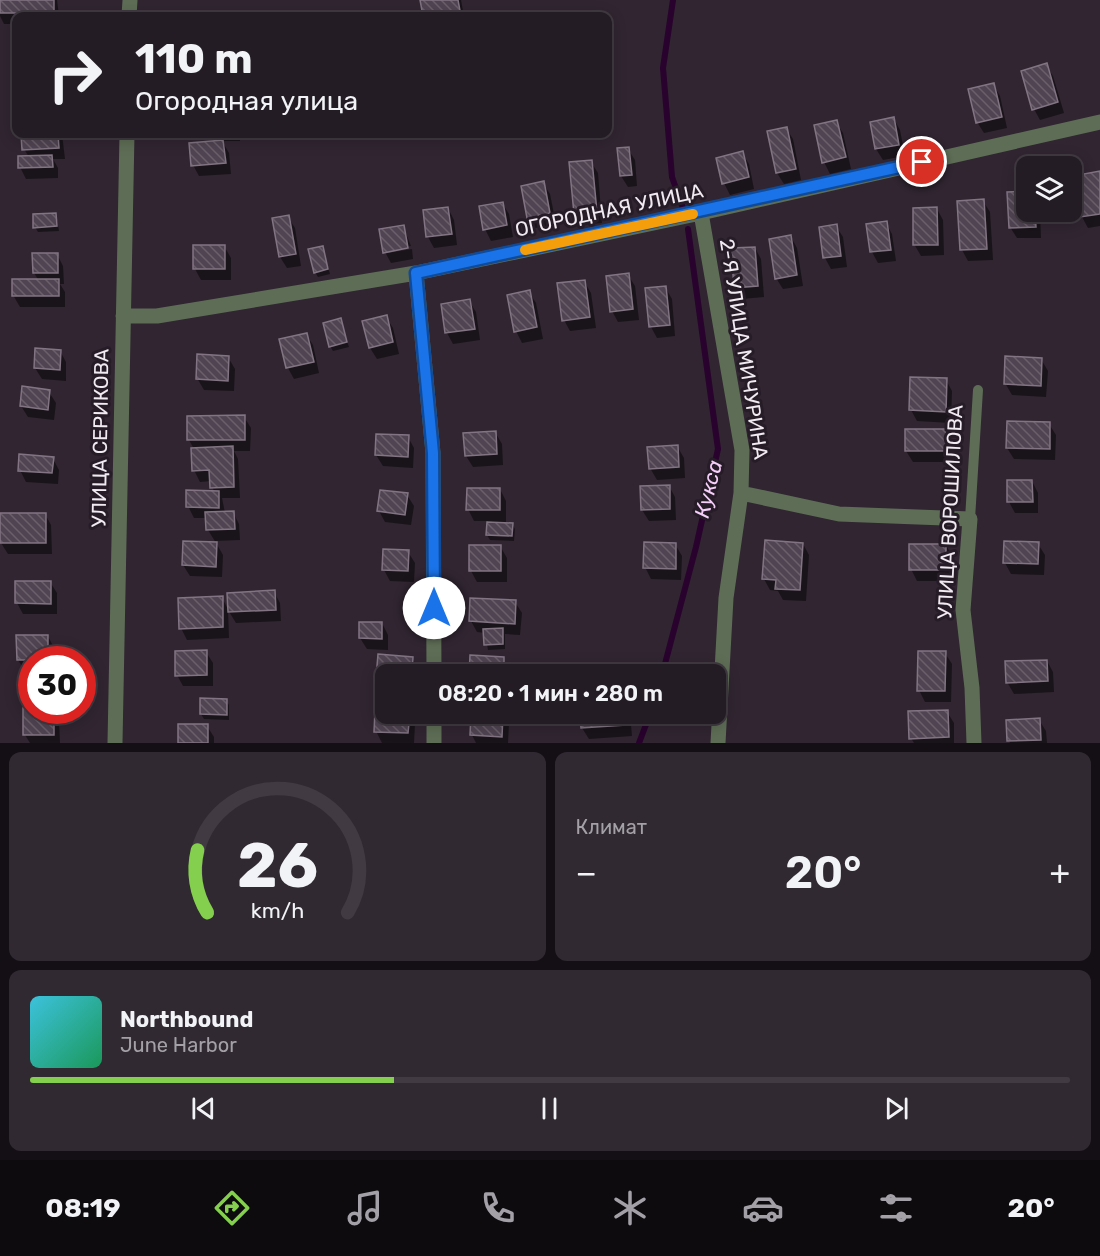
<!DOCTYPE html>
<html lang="ru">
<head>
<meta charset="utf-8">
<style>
  :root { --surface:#241c25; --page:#302932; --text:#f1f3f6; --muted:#a3a1a7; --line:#413a42; --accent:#84cf4d }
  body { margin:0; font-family:Rubik,sans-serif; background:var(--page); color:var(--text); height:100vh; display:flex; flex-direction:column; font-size:22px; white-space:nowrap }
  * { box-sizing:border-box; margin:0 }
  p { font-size:20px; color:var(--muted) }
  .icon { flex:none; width:33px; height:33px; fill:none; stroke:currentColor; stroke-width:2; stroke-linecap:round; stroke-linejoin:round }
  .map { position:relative; height:743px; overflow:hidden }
  .drawer { display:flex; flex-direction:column; gap:9px; padding:9px; background:#140f14; flex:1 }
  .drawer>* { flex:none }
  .banner { position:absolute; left:12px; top:12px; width:600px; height:126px; border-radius:12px; box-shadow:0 3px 15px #0003,0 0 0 2px var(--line); background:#241c25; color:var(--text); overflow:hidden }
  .tools { position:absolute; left:1016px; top:156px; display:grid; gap:12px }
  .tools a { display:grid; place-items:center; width:66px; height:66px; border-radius:12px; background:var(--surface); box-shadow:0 3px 15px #0003,0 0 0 2px var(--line); font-size:30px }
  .speed { position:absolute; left:18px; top:646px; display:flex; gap:12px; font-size:30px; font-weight:700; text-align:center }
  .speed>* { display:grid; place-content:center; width:78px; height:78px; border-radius:50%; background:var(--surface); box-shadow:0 3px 15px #0003,0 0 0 2px var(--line); line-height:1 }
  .speed .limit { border:9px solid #d22; background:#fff; color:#111 }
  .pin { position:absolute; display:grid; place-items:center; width:51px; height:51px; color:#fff; margin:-26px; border:3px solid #fff; border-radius:50%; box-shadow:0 2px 6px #0007 }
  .me { position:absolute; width:66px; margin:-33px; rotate:0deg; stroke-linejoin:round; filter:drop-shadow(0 0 4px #0008) }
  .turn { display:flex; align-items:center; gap:21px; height:126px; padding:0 24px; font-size:27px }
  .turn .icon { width:78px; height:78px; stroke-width:2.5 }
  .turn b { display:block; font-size:42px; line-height:51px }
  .big { font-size:45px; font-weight:600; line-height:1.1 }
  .drawer .tile { flex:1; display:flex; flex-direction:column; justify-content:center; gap:9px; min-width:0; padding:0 21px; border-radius:12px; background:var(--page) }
  .drawer .dial { align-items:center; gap:0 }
  .dial svg { height:156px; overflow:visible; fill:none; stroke:var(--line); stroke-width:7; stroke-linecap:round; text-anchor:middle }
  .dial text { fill:var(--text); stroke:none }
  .song { display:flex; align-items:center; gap:18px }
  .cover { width:72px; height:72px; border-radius:9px; background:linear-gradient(135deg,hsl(190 70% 55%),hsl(150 70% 35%)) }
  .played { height:6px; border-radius:3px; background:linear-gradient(90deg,var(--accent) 35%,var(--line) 35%) }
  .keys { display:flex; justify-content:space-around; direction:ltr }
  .heat { display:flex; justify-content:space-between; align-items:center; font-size:33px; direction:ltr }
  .drawer .tiles { flex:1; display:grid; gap:9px; grid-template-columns:1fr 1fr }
  .tile:last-child { grid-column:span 2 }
  .trip { position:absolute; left:375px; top:664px; width:351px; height:60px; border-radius:12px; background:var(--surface); box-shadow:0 3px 15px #0003,0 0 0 2px var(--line); font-weight:600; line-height:60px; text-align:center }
  .tabs { display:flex; height:96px; justify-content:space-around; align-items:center; background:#0e0b0f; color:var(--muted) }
  .tabs .icon { width:42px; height:42px }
  .tabs .selected { color:var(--accent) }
  .tabs b { font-size:27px; color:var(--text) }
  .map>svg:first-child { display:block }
  .shadow { fill:#0007 }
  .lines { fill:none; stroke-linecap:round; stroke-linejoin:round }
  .stream { stroke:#29022e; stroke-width:6 }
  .building { fill:url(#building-back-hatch); stroke:#827483; stroke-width:1.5 }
  .lane { stroke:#5e6d56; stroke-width:10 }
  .street { stroke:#5e6d56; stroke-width:15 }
  .route-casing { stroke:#114b97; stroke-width:15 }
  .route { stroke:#1a73e8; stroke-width:10 }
  .slow { stroke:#f59e0b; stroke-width:10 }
  .labels { text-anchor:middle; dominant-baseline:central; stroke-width:6; stroke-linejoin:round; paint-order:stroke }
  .street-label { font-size:20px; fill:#f1eaf2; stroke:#261c27 }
  .water-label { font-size:21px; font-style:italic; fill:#f6cefa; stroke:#261c27 }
</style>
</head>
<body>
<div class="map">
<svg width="1100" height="743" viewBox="0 0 1100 743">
  <defs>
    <pattern id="building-back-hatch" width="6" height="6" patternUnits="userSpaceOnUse" patternTransform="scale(1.5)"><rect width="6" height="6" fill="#504452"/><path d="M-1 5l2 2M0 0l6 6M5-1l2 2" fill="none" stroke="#6a5f6b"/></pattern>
  </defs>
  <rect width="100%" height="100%" fill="#302531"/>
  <path class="shadow" d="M0,0H57L59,16H16V24H4L0,16Z
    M422,0H461L464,16H425Z
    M1046,65L1053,76L1064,113L1040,120L1034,109Z
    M993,84L1000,96L1007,128L984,133L977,122Z
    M894,119L900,130L905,156L883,160L876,149L872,123Z
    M836,122L843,133L851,169L830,174L824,162Z
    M786,128L793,139L801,180L784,184L777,173L769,132Z
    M23,134H62L65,159H53L58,168V178L26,179L20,167L29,157L24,149Z
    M214,134H240V141H222L229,153L231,174L199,176L193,165L218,142Z
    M628,149L635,160L637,186L628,187L621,176L618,150Z
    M742,153L749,164L754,189L730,195L724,183Z
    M591,162L598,173L602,223L582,225L576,214Z
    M1100,175V226L1088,228L1082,217L1075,177Z
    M543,183L550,194L556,224L535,228L529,217Z
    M1026,193V212H1040L1041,238H1017L1010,227Z
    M983,201L990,212L993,260L968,261L962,250Z
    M502,203L509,214L513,237L491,241L485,229Z
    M448,208L454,220L457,245L434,248L428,237Z
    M937,209L943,220L944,255L921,256L914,244Z
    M56,214L59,231L38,232L35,227Z
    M288,217L295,228L301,266L287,268L280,257L274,219Z
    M886,223L892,234L896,261L878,263L872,252Z
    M403,226L411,246L387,250V253L412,249L413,259L391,263L385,252Z
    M836,226L843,237L847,267L831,269L825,258Z
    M791,237L797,248L803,286L783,289L776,278Z
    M224,246L231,258V280H201L195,269Z
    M322,247L330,274L318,277L315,272Z
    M755,248L761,259L764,297L742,299L735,287Z
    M57,254L63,266L64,284H60L65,292V307H20L13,295L39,281L34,273V255Z
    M628,275L635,286L639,320L618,322L612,311Z
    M584,281L591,293L596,328L570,331L564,320Z
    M665,287L672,299L675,336L657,338L651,327Z
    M529,292L536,303L543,339L522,343L516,331Z
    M469,301L476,312L480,340L453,344L447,333Z
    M386,317L393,328L399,354L377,359L370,348Z
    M340,320L349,347L333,351L330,346Z
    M306,334L313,345L319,373L294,379L288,368Z
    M60,351L66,362V381L42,379L35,368Z
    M228,357L235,369L234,391L204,390L197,378Z
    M1041,359L1048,371L1046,397L1012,395L1005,383Z
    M912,378L946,380L952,391L951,423L917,421L911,410Z
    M49,392L56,403L54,420L28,417L21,406Z
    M244,417L251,428L250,451H234L238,459L240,498H222L225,513L233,512L239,524L240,540L215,541L223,555L222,577L190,576L183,565L216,543L208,530L207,518H194L188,506L214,492L211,481L200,482L194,470V449L189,440Z
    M1049,424L1056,435L1055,460L1014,459L1007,448Z
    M946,430L952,441V462H913L906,451Z
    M495,432L502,444L503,465L473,467L466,456L465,434Z
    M408,437L414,448L413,468L383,466L376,455Z
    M677,446L684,458L685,478L657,480L650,468Z
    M53,459L59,470L58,484L26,482L20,470Z
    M1008,481H1032L1038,493V513H1015L1009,502Z
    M669,486L675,497L676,520L649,521L642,510Z
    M500,489L506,501V524H512L515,529L514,541L490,540L487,535L488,521H474L468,509Z
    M407,495L414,506L411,525L385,522L379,511Z
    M45,514L51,525L52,554H8L1,543Z
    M675,544L682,556L681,580L651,579L645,567Z
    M803,544L809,555L806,601L783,600L778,591L770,590L764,579Z
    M1038,544L1045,555L1044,575L1011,574L1005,563Z
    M946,545L952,556V581H917L911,569Z
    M500,546L507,558V582H477L471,571Z
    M408,552L415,563L414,582L390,581L384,570Z
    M50,582L57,593V614H23L17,603Z
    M274,592L280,603L281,621L236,623L228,610L229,638L187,640L181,628L222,598L229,611Z
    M515,602L522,613L520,635L505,634V649L488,650L485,633L477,632L471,621Z
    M382,623L388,635V650L367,649L360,638Z
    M48,636L54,648V660H32V671H25L18,660Z
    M206,652L213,663V686H183L177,675Z
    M945,653L952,664L951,702H925L919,690Z
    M412,658L419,669L418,675H386L384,689L378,678Z
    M503,658L510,675H471Z
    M1047,661L1053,672L1054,692L1014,694L1007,682Z
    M226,700L229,705V720L204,719L201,714Z
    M54,711L59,721L60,743H30L25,735Z
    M947,712L954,723V743H914L911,738Z
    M386,714H409L415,724L414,743H382L376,731Z
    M473,714H504L509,723L508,743H476L472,735Z
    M581,714H630L632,736L589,739L582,728Z
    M1039,720L1046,731L1047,743H1010L1009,741Z
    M179,726H207L214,737V743H179Z"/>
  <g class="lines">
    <path class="stream" d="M673,0L663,68L672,177L684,211
      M662,675L696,547L718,449L688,229
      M639,743L650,714"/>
  </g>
  <path class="building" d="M0,0H54V13H0Z
    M420,0H458L461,16H423Z
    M1047,63L1058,102L1032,110L1021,71Z
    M994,83L1002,117L976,123L968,89Z
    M894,117L899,145L875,149L870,122Z
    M837,120L846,157L822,163L814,125Z
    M787,127L796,169L776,173L767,131Z
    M21,134H58L59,148L22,150Z
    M223,140L226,163L191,166L189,143Z
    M629,147L632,175L620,176L617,148Z
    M743,151L749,177L722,184L716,158Z
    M52,155L53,167L18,168V156Z
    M592,160L597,212L574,214L569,162Z
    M1100,171V214L1080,217L1073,176Z
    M544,181L550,213L527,218L521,186Z
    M1026,191V212H1035L1036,227L1009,228L1007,192Z
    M984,199L987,249L960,250L957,201Z
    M503,202L507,225L483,230L479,206Z
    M448,207L452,234L426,237L423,210Z
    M937,207L938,245H913V208Z
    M56,213L57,226L33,228V214Z
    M289,215L296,254L279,257L272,218Z
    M887,221L891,250L870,252L866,224Z
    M837,224L841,256L823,258L819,227Z
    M404,225L408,248L383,253L379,229Z
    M791,235L797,275L775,279L769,239Z
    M193,245H225V269H193Z
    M323,246L328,269L314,273L308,249Z
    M755,247L758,286L734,288L731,248Z
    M32,253H58V273H33Z
    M629,273L633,309L610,312L606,276Z
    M12,279H59V296H12Z
    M585,280L590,317L562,321L557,283Z
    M666,286L670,325L649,327L645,288Z
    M530,290L537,327L514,332L507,295Z
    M470,299L475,329L445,333L441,304Z
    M387,315L393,342L369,348L362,321Z
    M341,318L347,342L329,347L323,323Z
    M307,333L314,362L286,368L279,339Z
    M35,348L61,350L60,370L34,368Z
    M197,354L229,356L228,381L196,379Z
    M1005,356L1042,358L1041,386L1004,384Z
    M910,377L947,378L946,412L909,410Z
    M22,386L50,390L48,410L20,406Z
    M245,415V440H187V416Z
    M1007,421L1050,422V449L1006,448Z
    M905,429H946L947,451H905Z
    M496,431L497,454L465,456L463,433Z
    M376,434L409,435L408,457L375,455Z
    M678,445L679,467L649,469L647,447Z
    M233,446L234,487L210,488L209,470L192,471L191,448Z
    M19,454L54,457L52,473L18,471Z
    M1007,480H1032L1033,502H1007Z
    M670,485V509L641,510L640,486Z
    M467,488H500V510H466Z
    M186,490L219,491V508L186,507Z
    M380,490L408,493L405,515L377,511Z
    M234,511L235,529L206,530L205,512Z
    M0,513H46V543H0Z
    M487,522L513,523L512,536L486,535Z
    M765,540L803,543L800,590L775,589L776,580L762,579Z
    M183,541L217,542L216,567L182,565Z
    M1004,541L1039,542L1038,564L1003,563Z
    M644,542L676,543V569L643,568Z
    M909,544H946V570H909Z
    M469,545H501V571H469Z
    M383,549L409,550L408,571L382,570Z
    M15,581H51V604L15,603Z
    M275,590L276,610L228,612L227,593Z
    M223,596V627L179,629L178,598Z
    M470,598L516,600L515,624L469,621Z
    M359,622H382V639L359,638Z
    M503,628V644L484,645L483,629Z
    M16,635H48V660H17Z
    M207,650V675L175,676V651Z
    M918,651H946L945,691H917Z
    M378,654L413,657L412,675H386V679L376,678Z
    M470,655L504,657V675H513H469Z
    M1047,660L1048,681L1006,683L1005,661Z
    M200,698L227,699V715L200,714Z
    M23,708L54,711V735H23Z
    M375,710H386V714H410L408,733L374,732Z
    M948,710L949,737L909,739L908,711Z
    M471,714H503L502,737L470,735Z
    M580,714H625L626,725L581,728Z
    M1040,718L1041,740L1007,741L1006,720Z
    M178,724H208V743H178Z"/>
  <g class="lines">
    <path class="lane" d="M970,519L978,390"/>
    <path class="street" d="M129,16L130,0
      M701,213L742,450L741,493L726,598L718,743
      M416,273L433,453L434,675
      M123,316H157L416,273L701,213L1100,122
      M741,493L839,514L970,519L963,610L972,688L974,743
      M434,714V743
      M115,743L127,134"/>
  </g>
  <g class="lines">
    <defs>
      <path id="route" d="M434,608L433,453L416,273L922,162"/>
    </defs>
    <use href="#route" class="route-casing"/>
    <use href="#route" class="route"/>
    <path class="slow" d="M525,250L693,214"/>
  </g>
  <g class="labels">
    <g class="street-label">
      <text transform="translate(609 210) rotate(-12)">ОГОРОДНАЯ УЛИЦА</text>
      <text transform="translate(744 349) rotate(81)">2-Я УЛИЦА МИЧУРИНА</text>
      <text transform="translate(100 438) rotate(-89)">УЛИЦА СЕРИКОВА</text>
      <text transform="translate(950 512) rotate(-87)">УЛИЦА ВОРОШИЛОВА</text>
    </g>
    <g class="water-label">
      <text transform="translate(708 489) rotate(-76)">Кукса</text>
    </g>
  </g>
</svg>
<div class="tools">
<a><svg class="icon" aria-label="layers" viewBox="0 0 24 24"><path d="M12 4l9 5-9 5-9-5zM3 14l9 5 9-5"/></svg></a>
</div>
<div class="speed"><div class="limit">30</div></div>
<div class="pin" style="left:922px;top:162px;background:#d93025"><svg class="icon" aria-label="arrive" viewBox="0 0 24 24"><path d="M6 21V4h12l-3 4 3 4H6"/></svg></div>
<svg class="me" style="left:434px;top:608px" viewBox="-20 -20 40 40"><circle r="19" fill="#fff"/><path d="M0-13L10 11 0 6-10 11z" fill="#1a73e8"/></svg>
<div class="trip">08:20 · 1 мин · 280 m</div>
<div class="banner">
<div class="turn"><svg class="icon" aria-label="right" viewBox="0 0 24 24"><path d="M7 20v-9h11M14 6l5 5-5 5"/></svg><div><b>110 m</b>Огородная улица</div></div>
</div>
</div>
<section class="drawer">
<div class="tiles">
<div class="tile dial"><svg viewBox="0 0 100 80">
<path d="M14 69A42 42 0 1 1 86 69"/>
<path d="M14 69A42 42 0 0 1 9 37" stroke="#84cf4d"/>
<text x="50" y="56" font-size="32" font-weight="700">26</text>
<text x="50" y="72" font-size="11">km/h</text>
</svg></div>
<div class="tile"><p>Климат</p>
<div class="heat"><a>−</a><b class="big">20°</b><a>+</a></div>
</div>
<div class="tile">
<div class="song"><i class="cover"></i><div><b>Northbound</b><p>June Harbor</p></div></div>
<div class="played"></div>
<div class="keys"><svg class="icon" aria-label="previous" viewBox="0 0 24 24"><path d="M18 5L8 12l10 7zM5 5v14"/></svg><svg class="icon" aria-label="pause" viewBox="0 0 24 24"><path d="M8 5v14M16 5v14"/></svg><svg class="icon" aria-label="next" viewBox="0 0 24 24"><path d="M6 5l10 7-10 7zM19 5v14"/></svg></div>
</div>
</div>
</section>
<nav class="tabs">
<b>08:19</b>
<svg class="icon selected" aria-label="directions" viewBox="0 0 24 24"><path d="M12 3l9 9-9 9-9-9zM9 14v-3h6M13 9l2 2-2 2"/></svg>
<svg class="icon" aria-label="music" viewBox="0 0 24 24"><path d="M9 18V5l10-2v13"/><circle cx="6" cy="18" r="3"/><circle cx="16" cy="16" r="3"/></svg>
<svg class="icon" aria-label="phone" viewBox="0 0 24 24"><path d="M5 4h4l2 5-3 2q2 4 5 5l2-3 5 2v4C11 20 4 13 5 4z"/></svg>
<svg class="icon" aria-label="climate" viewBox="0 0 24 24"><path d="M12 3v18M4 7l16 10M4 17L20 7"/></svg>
<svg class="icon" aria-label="car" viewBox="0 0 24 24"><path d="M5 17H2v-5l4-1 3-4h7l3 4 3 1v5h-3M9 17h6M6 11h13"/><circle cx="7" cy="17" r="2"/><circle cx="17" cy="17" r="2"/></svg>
<svg class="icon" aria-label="filters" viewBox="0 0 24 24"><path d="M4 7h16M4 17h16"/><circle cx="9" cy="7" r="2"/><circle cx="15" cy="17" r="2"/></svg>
<b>20°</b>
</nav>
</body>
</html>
